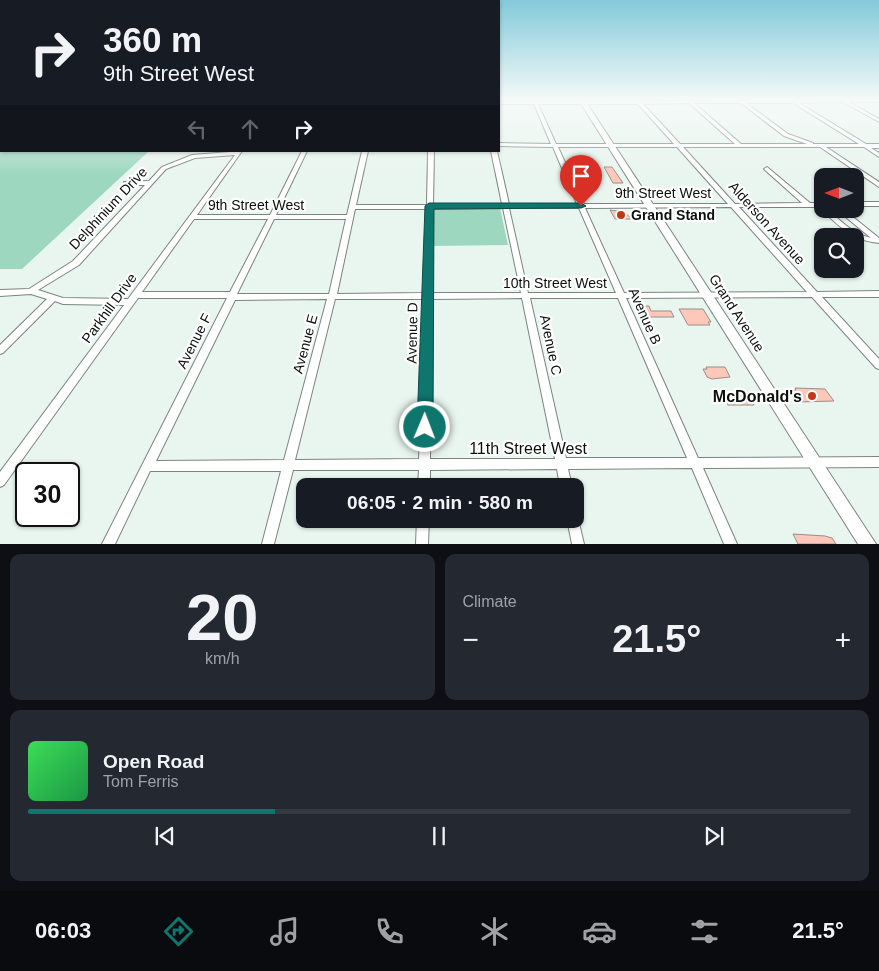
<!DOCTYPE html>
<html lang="en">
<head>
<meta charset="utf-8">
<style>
  :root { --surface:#171b24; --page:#242831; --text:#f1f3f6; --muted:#9ea1a6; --line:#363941; --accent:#0f766e }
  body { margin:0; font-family:Helvetica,sans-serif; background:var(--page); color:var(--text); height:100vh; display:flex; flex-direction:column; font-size:19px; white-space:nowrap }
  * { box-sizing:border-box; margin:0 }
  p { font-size:16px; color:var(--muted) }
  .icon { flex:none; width:28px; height:28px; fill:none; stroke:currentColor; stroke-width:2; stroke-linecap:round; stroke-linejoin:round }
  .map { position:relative; height:544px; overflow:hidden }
  .sheet { display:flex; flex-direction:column; gap:10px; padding:10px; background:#0d0f14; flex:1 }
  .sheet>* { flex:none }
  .hud { position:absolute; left:0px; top:0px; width:500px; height:152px; box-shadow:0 1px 4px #0004; background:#171b24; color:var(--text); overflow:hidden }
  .needle { width:32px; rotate:270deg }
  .tools { position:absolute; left:814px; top:168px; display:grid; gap:10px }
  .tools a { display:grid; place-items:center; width:50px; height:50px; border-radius:10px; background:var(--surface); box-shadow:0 1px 4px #0004; font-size:25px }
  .speed { position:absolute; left:15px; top:462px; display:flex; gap:10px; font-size:25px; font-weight:700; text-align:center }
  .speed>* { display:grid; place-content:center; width:65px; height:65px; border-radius:50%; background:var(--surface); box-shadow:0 1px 4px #0004; line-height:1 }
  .speed .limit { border:2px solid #111; border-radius:8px; background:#fff; color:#111 }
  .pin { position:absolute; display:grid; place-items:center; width:42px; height:42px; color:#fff; margin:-51px -21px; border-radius:50% 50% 50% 0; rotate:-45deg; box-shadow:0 0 5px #0007 }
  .pin .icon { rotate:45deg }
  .me { position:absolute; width:55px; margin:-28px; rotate:1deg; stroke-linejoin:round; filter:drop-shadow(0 0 4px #0008) }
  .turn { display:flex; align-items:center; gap:18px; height:105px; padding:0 20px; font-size:22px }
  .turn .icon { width:65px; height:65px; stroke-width:2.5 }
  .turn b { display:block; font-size:35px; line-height:42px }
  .lanes { display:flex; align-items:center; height:48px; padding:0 20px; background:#0003; justify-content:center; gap:25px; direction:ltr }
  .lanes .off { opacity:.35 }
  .big { font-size:38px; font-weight:700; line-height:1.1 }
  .sheet .tile { flex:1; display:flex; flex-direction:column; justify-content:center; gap:8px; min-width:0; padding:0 18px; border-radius:10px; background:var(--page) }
  .sheet .dial { align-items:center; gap:0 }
  .dial b { font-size:65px; line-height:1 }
  .song { display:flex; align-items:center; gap:15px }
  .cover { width:60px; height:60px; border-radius:8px; background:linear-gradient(135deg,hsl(130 70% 55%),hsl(140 70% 35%)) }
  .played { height:5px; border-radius:2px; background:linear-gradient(90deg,var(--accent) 30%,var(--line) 30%) }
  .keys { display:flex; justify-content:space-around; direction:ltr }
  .heat { display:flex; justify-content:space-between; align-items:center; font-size:28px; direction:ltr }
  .sheet .tiles { flex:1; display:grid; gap:10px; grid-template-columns:1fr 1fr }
  .tile:last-child { grid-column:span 2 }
  .trip { position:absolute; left:296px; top:478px; width:288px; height:50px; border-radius:10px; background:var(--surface); box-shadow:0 1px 4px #0004; font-weight:700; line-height:50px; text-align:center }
  .dock { display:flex; height:80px; justify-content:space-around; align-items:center; background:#090b0e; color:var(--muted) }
  .dock .icon { width:35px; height:35px }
  .dock .current { color:var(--accent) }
  .dock b { font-size:22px; color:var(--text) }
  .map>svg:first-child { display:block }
  .green { fill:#9dd7bf }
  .building { fill:#fdc7ba; stroke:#9a8e8b }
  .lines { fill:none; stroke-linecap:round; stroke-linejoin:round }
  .minor-casing { stroke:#7a8580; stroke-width:2 }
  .major-casing { stroke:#7a8580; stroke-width:2 }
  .minor { fill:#fff; fill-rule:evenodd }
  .major { fill:#fff; fill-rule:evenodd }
  .route { fill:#0f766e; stroke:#0a4d48 }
  .poi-dot { fill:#c23816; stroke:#fff; stroke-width:2 }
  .labels { text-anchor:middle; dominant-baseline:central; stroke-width:4.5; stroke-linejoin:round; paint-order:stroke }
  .street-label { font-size:14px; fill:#0b0f0d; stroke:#fff }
  .poi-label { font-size:14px; font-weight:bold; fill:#0b0f0d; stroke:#fff; text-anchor:start }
  .near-poi-label { font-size:16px; font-weight:bold; fill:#0b0f0d; stroke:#fff; text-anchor:end }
  .near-street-label { font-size:16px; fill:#0b0f0d; stroke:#fff }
</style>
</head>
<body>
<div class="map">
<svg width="879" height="544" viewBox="0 0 879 544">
  <rect width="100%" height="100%" fill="#e9f5ef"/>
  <path class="green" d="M0,113L1,151H149L22,269H0Z
    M433,208H500L508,245L433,246Z"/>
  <path class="building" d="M604,167H612L623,183H613Z
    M610,210L624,212L632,219H615Z
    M639,306H649L651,311H671L674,317H644Z
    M679,309H703L711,322H708L710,325H688Z
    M706,367H725L730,377L712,379L707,377L703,369H707Z
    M795,388L825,389L834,401L798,402L789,390H796Z
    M737,395L749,397L754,405H728L724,397H738Z
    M793,534L825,536L832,538L836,544H798Z"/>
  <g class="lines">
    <defs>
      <path id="minor" d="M532,99H536L537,102L636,101L635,100L636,99L640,101H686L687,99L691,101L879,100V102H849L879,119V122L843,102L799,103L866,144H879V148H871L879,153V157L864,147H826L879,182V187L820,147H683L735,204L802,203L765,170L764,169L767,167L810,203H822V207H739L817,292L879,291V297H822L879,359V369L876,368L812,297L626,298L698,458L879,457V467L703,468L737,544H724L692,468L568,469L572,486H560L557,469L430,470V486H418L419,470H293L274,544H262L281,471H150L115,544H102L227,298H138L4,485L0,487V472L124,305L63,304L55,301L3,353L0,354V345L47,299L31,294L0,296V290L29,289L73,261L145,185H126L124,184V182L149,181L162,167L192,155L242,151L197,215H270L302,151H307L276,215H347L362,151H368L356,205H427L428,151H434L433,205L502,204L491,151H497L509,204H577L553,147L499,146V143L551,144L534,104H499V102H533ZM689,103L735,144H680L643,104ZM694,103H741L784,136L807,144H741ZM746,103H793L859,144H813V143L788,134ZM538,104H638L674,144H556ZM558,147H677L728,204H584ZM235,155L128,299L63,298L38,290L79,265L166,169L195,158ZM731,207L807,292L624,293L585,208ZM503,208L521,293H432L433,209ZM509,208H579L616,293H528ZM355,209H427L424,293L337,294ZM194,219H268L230,292H142ZM274,219H346L329,294H237ZM522,298L555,459H430L432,299ZM530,298H618L687,458H566ZM327,299L284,460L156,461L235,300ZM335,299H424L419,459L295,460Z
        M0,101H1V103H0Z
        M0,109H1V112H0Z
        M855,202H879V206H855Z
        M822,207V209H827C841,221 853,234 871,238L836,209H843L879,238V243C852,240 841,228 822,210L821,209Z
        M575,514L577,515L584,544H572L567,519H575Z
        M417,519H429L428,544H416Z"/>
      <path id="major" d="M578,99H584L876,544H858Z"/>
    </defs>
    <use href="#minor" class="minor-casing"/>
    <use href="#major" class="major-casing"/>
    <use href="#minor" class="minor"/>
    <use href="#major" class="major"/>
  </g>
  <linearGradient id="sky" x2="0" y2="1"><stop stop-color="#83cada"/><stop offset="0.57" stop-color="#f5faf8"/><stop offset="1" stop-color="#f5faf8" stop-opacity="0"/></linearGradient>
  <rect width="879" height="175" fill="url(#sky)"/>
  <path class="route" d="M429,203H581L586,206L581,208L434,209L433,427L431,432L425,434L419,432L417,427L425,206Z"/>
  <g class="poi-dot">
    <circle cx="621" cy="215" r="5"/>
    <circle cx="812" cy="396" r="5"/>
  </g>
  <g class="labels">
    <g class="street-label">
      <text x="663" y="193">9th Street West</text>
      <text x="256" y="205">9th Street West</text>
      <text transform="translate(108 208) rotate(-47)">Delphinium Drive</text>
      <text transform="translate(767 223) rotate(48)">Alderson Avenue</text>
      <text x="555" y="283">10th Street West</text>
      <text transform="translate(109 308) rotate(-54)">Parkhill Drive</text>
      <text transform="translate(737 313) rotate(57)">Grand Avenue</text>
      <text transform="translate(645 316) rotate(66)">Avenue B</text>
      <text transform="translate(412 333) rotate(-89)">Avenue D</text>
      <text transform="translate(194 341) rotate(-63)">Avenue F</text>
      <text transform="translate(305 344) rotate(-75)">Avenue E</text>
      <text transform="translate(551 345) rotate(78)">Avenue C</text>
    </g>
    <g class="poi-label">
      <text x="631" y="215">Grand Stand</text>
    </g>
    <g class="near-poi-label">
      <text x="802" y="396">McDonald's</text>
    </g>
    <g class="near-street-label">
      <text x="528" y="448">11th Street West</text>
    </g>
  </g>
</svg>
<div class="tools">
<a><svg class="needle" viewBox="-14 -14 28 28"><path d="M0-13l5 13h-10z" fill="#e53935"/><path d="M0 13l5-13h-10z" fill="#9ea1a6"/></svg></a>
<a><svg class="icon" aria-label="search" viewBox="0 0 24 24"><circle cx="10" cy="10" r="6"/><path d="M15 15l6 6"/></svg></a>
</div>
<div class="speed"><div class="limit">30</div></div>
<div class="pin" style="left:581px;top:206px;background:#d93025"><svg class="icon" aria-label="arrive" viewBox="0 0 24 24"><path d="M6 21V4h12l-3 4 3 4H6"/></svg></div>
<svg class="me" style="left:425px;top:427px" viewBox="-20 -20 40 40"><circle r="17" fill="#0f766e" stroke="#fff" stroke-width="3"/><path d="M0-11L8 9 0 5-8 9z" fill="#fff"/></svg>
<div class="trip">06:05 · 2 min · 580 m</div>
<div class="hud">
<div class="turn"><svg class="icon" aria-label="right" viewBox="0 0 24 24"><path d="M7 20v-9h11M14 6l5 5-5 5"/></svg><div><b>360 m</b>9th Street West</div></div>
<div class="lanes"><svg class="icon off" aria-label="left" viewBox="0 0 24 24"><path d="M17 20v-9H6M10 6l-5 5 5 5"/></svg><svg class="icon off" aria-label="ahead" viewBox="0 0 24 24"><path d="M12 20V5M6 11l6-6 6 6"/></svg><svg class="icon" aria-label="right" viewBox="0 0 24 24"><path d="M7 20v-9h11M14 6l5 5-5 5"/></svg></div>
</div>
</div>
<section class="sheet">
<div class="tiles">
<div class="tile dial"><b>20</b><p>km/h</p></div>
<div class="tile"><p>Climate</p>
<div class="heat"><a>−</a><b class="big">21.5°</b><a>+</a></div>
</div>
<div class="tile">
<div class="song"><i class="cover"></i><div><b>Open Road</b><p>Tom Ferris</p></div></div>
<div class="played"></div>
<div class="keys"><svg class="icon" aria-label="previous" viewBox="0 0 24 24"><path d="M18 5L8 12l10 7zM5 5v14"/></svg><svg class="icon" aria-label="pause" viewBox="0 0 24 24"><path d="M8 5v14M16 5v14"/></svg><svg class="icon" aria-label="next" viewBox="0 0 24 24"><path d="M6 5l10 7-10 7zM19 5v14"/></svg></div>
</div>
</div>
</section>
<nav class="dock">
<b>06:03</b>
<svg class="icon current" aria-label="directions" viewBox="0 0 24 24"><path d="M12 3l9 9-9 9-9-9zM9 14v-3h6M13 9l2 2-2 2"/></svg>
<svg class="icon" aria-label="music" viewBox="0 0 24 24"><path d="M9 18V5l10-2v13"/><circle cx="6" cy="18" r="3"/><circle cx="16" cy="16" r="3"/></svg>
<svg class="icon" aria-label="phone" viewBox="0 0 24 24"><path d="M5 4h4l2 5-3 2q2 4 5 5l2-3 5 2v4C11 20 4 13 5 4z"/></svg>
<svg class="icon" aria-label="climate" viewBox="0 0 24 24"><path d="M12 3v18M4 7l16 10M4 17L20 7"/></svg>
<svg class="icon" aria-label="car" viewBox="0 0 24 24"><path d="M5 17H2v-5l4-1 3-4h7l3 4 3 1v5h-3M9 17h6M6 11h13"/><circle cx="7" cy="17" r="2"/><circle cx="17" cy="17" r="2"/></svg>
<svg class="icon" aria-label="filters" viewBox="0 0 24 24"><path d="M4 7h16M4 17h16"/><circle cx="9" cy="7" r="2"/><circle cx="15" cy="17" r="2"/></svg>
<b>21.5°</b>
</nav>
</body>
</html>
